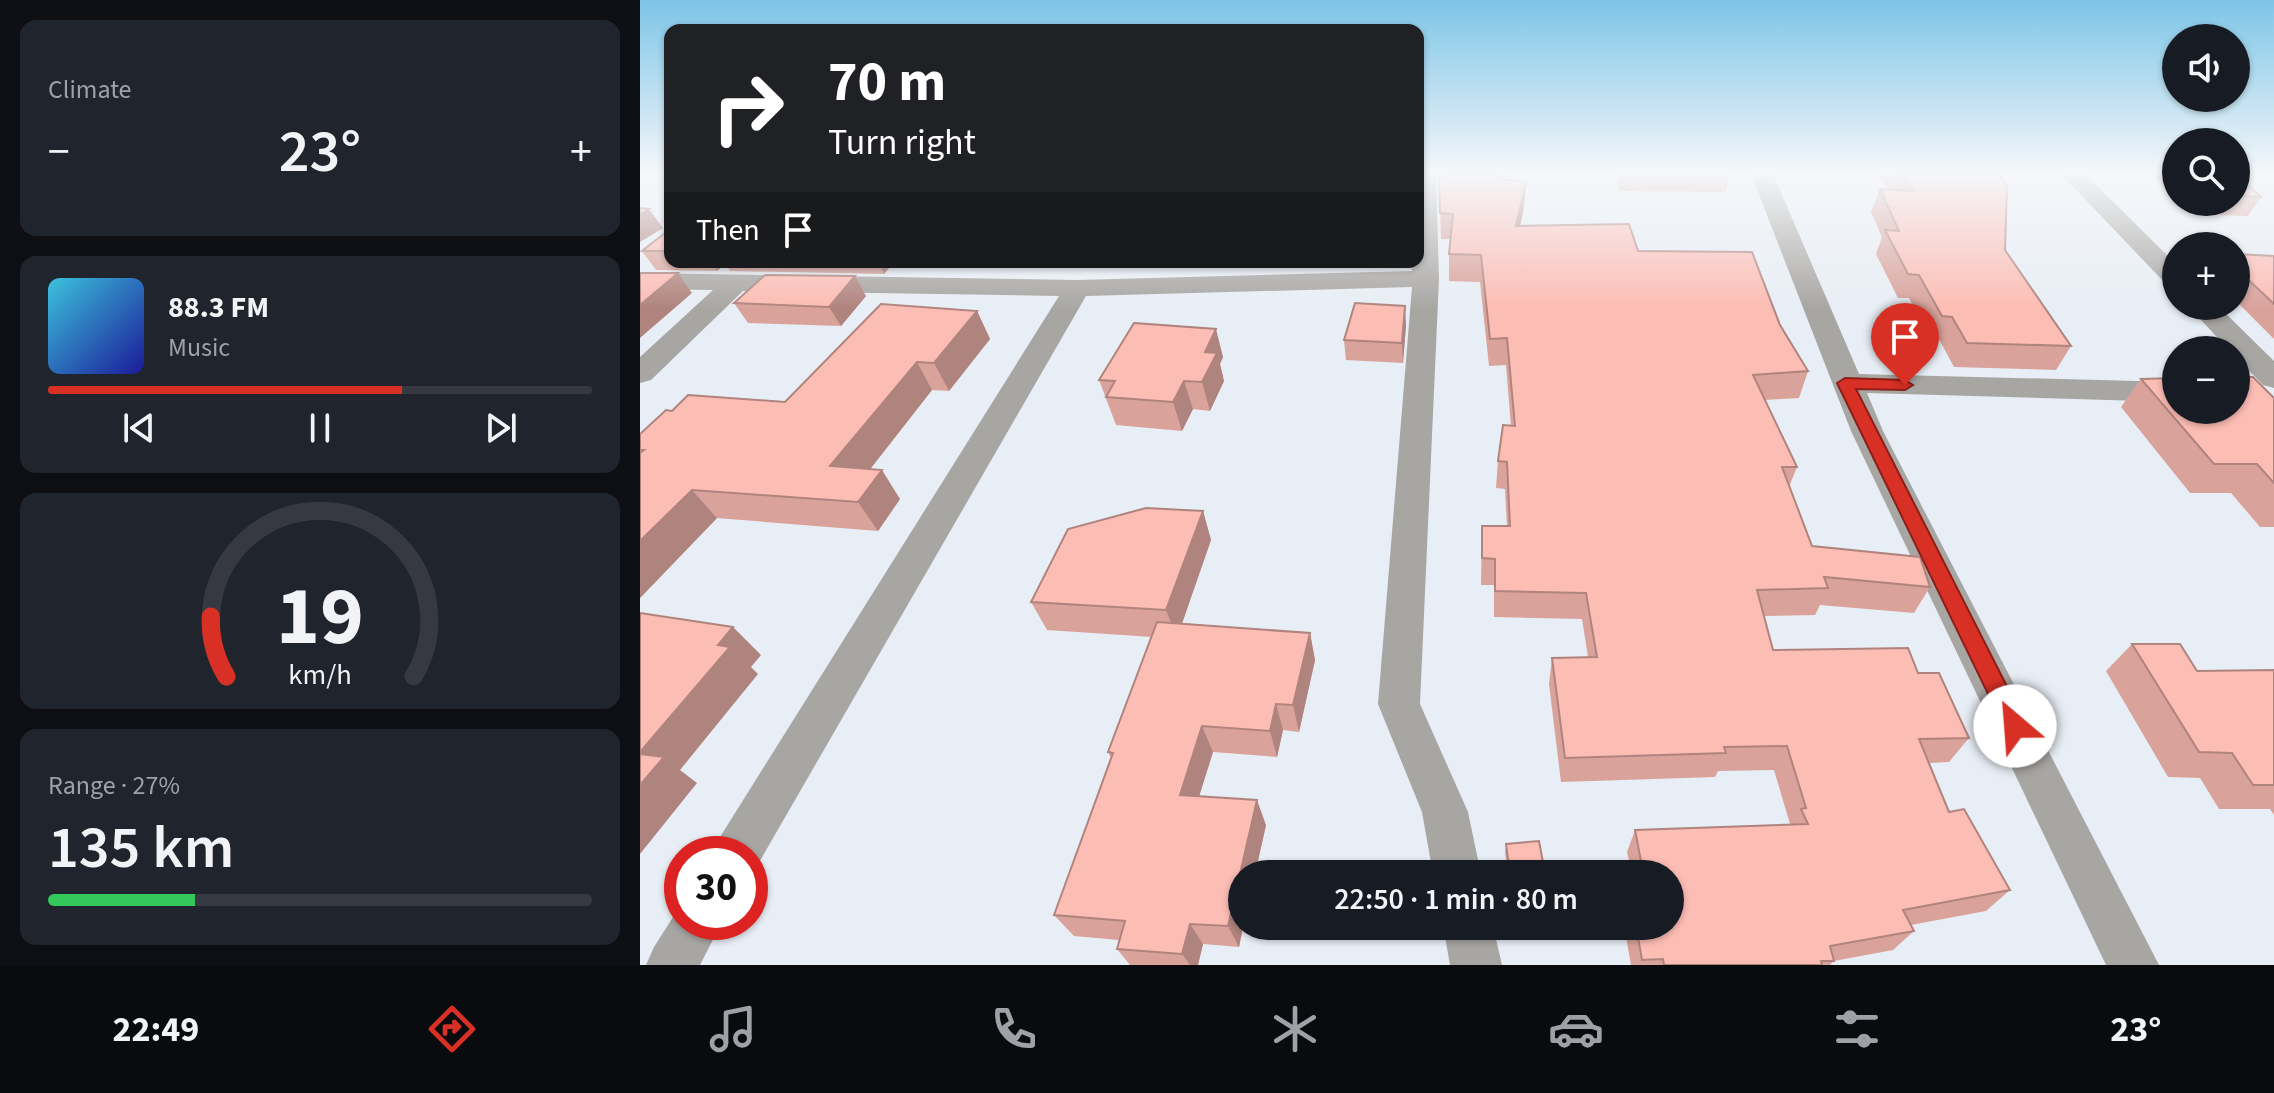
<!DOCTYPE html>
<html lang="en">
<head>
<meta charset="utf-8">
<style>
  :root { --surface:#171b24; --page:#20242c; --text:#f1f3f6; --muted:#9ea1a6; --line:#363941; --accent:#d93025 }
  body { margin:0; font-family:"Source Sans 3",sans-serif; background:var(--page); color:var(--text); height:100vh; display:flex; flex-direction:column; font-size:30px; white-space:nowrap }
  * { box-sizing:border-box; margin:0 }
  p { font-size:26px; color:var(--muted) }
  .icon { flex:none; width:44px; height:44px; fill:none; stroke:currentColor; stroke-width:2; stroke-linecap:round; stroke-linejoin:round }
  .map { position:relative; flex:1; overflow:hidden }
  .sheet { display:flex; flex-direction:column; gap:20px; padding:20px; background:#0d0f14; width:640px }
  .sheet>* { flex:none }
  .banner { position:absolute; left:24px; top:24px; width:760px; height:244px; border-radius:16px; box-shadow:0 2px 6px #0004; background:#202124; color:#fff; overflow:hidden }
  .tools { position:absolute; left:1522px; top:24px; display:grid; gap:16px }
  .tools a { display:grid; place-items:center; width:88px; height:88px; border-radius:50%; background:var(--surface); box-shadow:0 2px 6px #0004; font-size:40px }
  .speed { position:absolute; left:24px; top:836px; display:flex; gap:16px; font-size:40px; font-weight:700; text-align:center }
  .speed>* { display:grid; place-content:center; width:104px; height:104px; border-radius:50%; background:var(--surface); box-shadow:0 2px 6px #0004; line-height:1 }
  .speed .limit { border:12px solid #d22; background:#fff; color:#111 }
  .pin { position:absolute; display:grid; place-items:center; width:68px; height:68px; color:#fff; margin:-82px -34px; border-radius:50% 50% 50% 0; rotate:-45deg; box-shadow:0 0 8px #0007 }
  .pin .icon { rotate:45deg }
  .me { position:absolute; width:88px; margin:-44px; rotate:333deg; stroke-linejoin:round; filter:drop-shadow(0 0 6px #0008) }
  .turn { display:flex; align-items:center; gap:28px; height:168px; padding:0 32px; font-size:36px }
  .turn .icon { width:104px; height:104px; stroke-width:2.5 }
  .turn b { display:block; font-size:56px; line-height:68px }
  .then { display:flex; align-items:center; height:76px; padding:0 32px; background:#0003; gap:16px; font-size:30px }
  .big { font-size:60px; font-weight:600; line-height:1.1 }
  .sheet .card { flex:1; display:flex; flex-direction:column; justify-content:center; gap:12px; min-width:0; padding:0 28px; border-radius:16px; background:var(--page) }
  .sheet .dial { align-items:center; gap:0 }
  .dial svg { height:208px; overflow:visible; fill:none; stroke:var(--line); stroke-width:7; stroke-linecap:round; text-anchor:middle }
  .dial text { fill:var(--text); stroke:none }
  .song { display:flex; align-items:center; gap:24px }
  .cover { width:96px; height:96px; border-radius:12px; background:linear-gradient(135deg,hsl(190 70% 55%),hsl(240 70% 35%)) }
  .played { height:8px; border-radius:4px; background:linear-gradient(90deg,var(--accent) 65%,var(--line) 65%) }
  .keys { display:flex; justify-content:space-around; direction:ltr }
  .heat { display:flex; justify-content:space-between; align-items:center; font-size:44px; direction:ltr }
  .charge { height:12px; border-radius:6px; background:linear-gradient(90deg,#34c759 27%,var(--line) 0) }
  .trip { position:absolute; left:588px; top:860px; width:456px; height:80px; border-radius:40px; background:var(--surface); box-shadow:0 2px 6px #0004; font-weight:600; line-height:80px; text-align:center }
  .tabs { display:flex; height:128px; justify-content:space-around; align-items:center; background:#090b0e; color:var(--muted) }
  .tabs .icon { width:56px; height:56px }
  .tabs .selected { color:var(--accent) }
  .tabs b { font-size:36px; color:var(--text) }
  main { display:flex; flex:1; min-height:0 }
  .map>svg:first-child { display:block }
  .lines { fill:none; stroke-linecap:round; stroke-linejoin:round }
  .street { fill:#a8a6a3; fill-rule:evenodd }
  .wall { fill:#d9a39b }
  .shaded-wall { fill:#b0847e }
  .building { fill:#fcbdb4; stroke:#b0847e; stroke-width:2 }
  .route { fill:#d93025; stroke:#8d1f18; stroke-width:2 }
</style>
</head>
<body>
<main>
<section class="sheet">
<div class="card"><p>Climate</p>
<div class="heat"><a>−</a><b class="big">23°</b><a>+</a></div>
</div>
<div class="card">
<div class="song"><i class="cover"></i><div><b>88.3 FM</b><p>Music</p></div></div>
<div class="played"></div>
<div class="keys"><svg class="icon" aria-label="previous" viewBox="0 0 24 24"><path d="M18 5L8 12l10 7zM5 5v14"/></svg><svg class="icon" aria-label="pause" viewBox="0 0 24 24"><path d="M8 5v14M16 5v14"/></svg><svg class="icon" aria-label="next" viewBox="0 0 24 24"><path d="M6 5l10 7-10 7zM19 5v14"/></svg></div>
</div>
<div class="card dial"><svg viewBox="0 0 100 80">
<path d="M14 69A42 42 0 1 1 86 69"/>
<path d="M14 69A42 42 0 0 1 8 46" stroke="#d93025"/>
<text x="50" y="56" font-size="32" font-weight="700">19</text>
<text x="50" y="72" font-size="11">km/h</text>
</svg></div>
<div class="card"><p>Range · 27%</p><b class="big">135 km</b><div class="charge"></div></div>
</section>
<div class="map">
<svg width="1634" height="965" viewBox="0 0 1634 965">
  <rect width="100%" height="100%" fill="#e8eef5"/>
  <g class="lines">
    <path class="street" d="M778,174H796L799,279L780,704L828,812L841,874H793L782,812L738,704L772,287L446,296L114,871L110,872V854H73L80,837L419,296L103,291L11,380L0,383V357L73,290L0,289V273L437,280L772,271L771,262H778Z
      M1111,174H1133L1219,374L1536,382V402L1227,393L1243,431L1519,965H1466L1211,431Z
      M1421,174H1445L1536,264V287L1527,285Z
      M1548,306H1578L1634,361V388L1623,385L1596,357V350H1589Z
      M42,903V922H82L60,965H6L14,947Z
      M803,926H853L862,965H810Z"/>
  </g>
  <path class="wall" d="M976,174H1090L1086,192L980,191Z
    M1236,174H1359L1365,250L1431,346L1416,370L1314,367L1300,341L1291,340L1269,298H1258L1236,254L1242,237L1231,212L1240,189H1248Z
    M1511,174H1536V199Z
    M1596,174L1621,197L1608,216L1550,214L1539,202H1596Z
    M799,177L858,179L884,207L880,226L998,251L1140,325L1168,371L1159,398L1125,400L1157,467L1149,487L1172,546L1290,587L1274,613L1180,605L1175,615L1124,616L1133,650L1278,673L1329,738L1309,762L1289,763L1309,812L1370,890L1346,911L1271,925L1274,931L1253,950L1194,961L1190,965H991L984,926H1030V874H980L984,861H989L987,852L995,830L1150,824L1134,770L1078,771L1075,777L921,782L909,684L912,658L948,657L942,619L854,617V585H841L842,526H867L865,489L856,488L858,461L871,426L866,365L849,366L840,282L809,281V254L811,239H801Z
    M30,229V262H254L244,274L90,271L85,264L77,271L16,270L2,251Z
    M1596,254L1634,256V339L1596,301Z
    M572,262H624L623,263Z
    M226,296L201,326L108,323L94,303Z
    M337,311L350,339L309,391L292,390L230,469L260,499L238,531L77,518L0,598V434L32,411L145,402Z
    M766,325L763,363L706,360L704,340Z
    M583,357L580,364L584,381L570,411L553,409L542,431L476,425L459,380Z
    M1501,379L1634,398V527H1620L1591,493H1550L1481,407Z
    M563,511L571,540L542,623L670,633L675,660L659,732L643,730L637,757L573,752L559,796L626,825L599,947L563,944L558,965H490L477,949L479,940L434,936L414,915L471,758L468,752L512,637L407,630L391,602Z
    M1492,644L1557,671L1634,670V815L1630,809H1579L1560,778L1528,777L1466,671Z
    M899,841L905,874H868L865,853L866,844Z"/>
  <path class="shaded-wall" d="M886,182L884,207L875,251L876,226Z
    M9,209L23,228L0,242V215Z
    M71,262H84L85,264L77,271Z
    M238,262H254L244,274Z
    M38,273L52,293L0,338V305Z
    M215,276L226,296L201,326L189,307Z
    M765,306L766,325L763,363L762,343Z
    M337,311L350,339L309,391L294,363Z
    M576,329L583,357L580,364L584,381L570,411L562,382L565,352Z
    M277,362L292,390L210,495L190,466Z
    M544,381L553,409L542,431L533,402Z
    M242,470L260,499L238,531L218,502Z
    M52,490L77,518L0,598V541Z
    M563,511L571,540L537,638L526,610Z
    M93,627L121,655L111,667L118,674L40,770L57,783L0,854V752L78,645Z
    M670,633L675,660L659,732L653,705Z
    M636,704L643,730L637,757L630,731Z
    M562,726L573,752L552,819L540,795Z
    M617,800L626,825L615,874H602V926H603L599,947L588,926Z
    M550,924L563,944L558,965H550L542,954Z"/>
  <path class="building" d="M804,174H858V179L886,182L876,226L989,224L998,251L1112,252L1140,325L1168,371L1113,375L1157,467H1142L1172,546L1280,557L1290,587L1184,577L1188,588L1117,590L1133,650L1268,648L1278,673H1299L1329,738L1279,739L1309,812L1324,809L1370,890L1263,910L1274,931L1190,946L1194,961H1181L1182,965H1024L1023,959L1002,960L996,926H1030V874H987L984,861H1001L995,830L1168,824L1161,809L1166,808L1147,746L1084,747L1086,753L925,758L912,658L957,657L946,593L855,591V559L842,558V526H870L867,462L858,461L863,425L875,426L867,338L850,339L841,255L809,254L813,214L800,213L799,177H803Z
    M1261,174H1359L1367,185L1365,250L1431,346L1327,343L1312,317L1302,316L1279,275L1268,274L1245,230L1259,231L1240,189L1274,191Z
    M1596,174L1621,197L1596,196Z
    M0,208L9,209L0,215Z
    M30,229V251H2Z
    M1596,254L1634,256V304L1596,268Z
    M0,273H38L0,305Z
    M125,275L215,276L189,307L94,303Z
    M715,303L765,306L762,343L704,340Z
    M241,304L337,311L294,363L277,362L190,466L242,470L218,502L52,490L0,541V453L4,450H0V434L26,410L32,411L48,395L145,402Z
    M494,323L576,329L565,352L577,353L562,382L544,381L533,402L466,397L475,381L459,380Z
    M1596,377H1613L1634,398V483L1617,464H1574L1501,379L1536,378V410H1596Z
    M506,508L563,511L526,610L391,602L428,529Z
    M0,613L93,627L78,645L90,647L0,752Z
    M517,622L670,633L653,705L636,704L630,731L562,726L540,795L617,800L588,926L550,924L542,954L477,949L485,921L414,915L473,753L468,752Z
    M1492,644H1540L1557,671L1634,670V785H1613L1592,753L1559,752Z
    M0,754L24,757L0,785Z
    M899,841L905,873L870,874L866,844Z"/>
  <linearGradient id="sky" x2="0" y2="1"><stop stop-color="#7dc5e7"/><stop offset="0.56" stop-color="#f5f7fa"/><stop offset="1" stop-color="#f5f7fa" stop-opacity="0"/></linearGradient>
  <rect width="1634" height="309" fill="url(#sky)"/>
  <path class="route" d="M1205,378L1265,380L1273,385L1265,390L1216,389L1383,718L1386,726L1383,733L1375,736L1367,733L1197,383Z"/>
</svg>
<div class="tools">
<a><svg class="icon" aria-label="sound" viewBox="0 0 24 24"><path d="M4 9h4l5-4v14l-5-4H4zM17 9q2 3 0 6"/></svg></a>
<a><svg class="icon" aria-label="search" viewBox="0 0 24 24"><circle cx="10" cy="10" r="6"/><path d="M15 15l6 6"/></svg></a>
<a>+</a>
<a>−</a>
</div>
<div class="speed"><div class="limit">30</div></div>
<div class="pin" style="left:1265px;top:385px;background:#d93025"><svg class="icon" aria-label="arrive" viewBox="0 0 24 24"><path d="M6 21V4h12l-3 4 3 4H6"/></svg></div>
<svg class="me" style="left:1375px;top:726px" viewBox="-20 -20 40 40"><circle r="19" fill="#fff"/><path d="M0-13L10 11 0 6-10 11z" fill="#d93025"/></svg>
<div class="trip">22:50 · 1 min · 80 m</div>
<div class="banner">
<div class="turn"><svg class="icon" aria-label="right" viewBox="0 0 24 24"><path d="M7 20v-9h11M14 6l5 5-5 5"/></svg><div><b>70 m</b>Turn right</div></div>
<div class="then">Then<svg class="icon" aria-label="arrive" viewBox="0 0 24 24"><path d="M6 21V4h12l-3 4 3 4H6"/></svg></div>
</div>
</div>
</main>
<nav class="tabs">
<b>22:49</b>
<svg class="icon selected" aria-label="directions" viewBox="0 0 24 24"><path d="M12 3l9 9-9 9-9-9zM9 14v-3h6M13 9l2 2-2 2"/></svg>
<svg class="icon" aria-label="music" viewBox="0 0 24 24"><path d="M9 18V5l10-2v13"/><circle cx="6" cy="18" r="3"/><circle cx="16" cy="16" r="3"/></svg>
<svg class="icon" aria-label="phone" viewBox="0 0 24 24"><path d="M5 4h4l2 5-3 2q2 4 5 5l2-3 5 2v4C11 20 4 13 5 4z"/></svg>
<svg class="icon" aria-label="climate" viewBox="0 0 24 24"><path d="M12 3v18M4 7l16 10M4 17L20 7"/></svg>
<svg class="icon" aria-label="car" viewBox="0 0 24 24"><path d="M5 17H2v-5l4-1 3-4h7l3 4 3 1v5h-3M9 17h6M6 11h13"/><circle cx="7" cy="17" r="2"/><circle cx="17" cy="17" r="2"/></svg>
<svg class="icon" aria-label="filters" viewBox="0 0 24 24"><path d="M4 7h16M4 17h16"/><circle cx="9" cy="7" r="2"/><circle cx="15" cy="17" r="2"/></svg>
<b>23°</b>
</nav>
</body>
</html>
